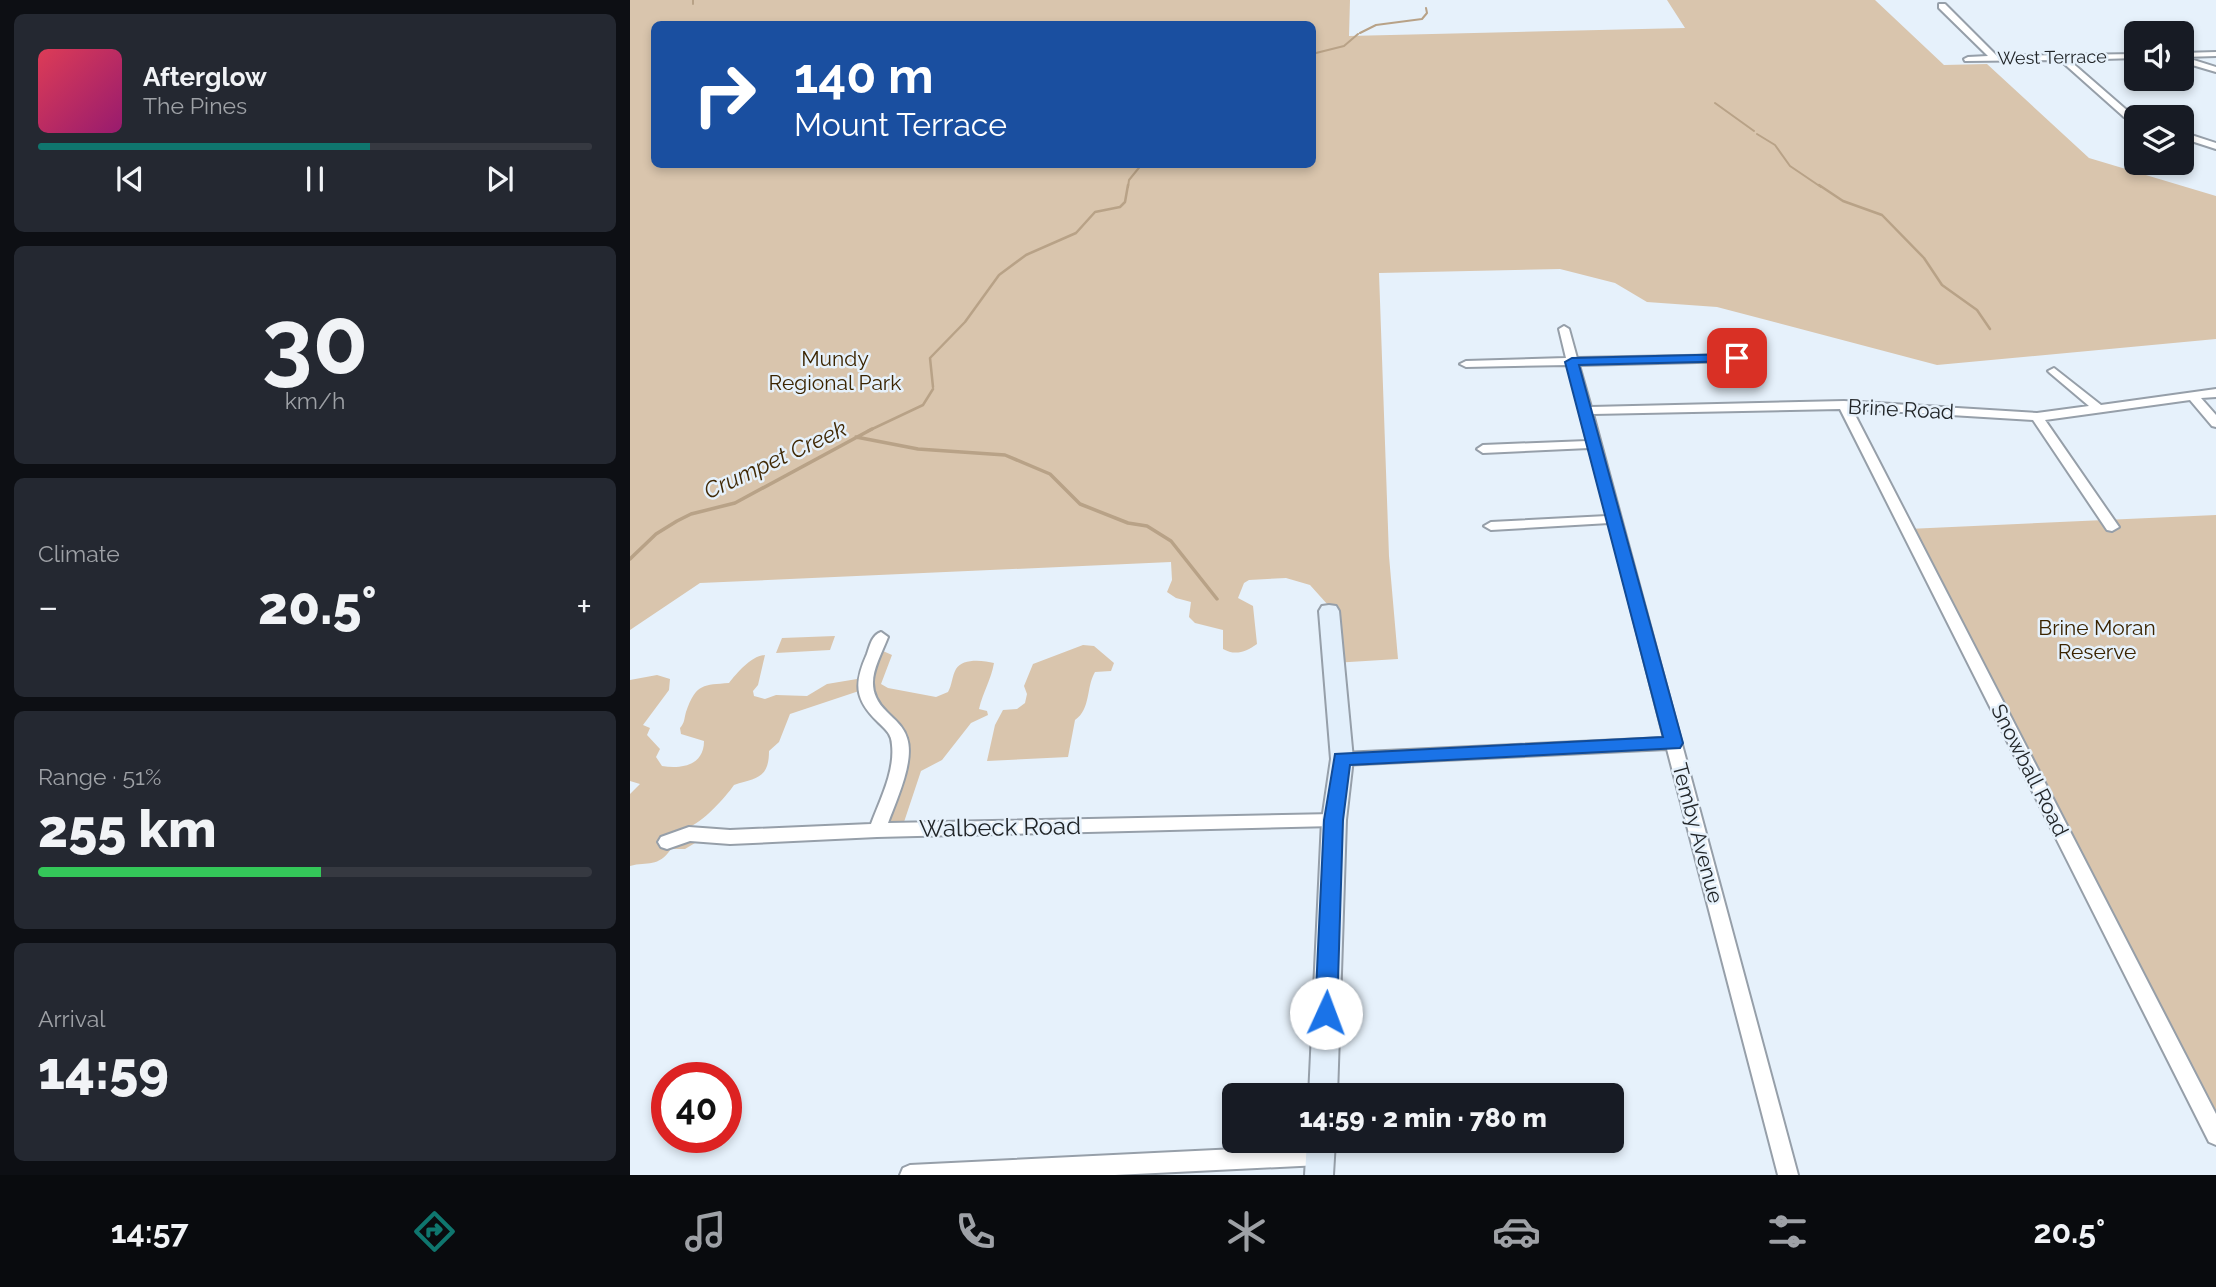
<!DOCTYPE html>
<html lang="en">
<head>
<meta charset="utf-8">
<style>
  :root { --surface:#171b24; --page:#242831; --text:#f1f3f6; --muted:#9ea1a6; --line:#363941; --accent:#0f766e }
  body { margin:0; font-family:Raleway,sans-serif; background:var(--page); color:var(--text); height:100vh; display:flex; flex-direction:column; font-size:26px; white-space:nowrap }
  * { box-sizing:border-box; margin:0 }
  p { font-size:23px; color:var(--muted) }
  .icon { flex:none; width:38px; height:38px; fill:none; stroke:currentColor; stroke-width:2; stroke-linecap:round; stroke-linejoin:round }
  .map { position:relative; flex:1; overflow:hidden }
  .panel { display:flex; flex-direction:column; gap:14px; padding:14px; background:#0d0f14; width:630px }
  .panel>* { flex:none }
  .banner { position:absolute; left:21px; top:21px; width:665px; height:147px; border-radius:10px; box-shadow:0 4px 10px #0003; background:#1a4fa0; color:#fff; overflow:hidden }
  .controls { position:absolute; left:1494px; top:21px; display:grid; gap:14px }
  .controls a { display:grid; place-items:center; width:70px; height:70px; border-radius:10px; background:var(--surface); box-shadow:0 4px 10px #0003; font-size:35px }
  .speed { position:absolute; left:21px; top:1062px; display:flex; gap:14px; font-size:35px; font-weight:700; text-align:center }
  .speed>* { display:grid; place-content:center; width:91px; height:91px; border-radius:50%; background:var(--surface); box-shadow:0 4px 10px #0003; line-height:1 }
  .speed .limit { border:10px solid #d22; background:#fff; color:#111 }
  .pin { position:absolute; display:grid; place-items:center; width:60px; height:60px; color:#fff; margin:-30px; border-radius:14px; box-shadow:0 4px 10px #0006 }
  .me { position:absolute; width:77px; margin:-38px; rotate:2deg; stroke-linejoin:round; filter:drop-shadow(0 0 5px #0008) }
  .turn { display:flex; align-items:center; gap:24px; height:147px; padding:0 28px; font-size:32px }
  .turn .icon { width:91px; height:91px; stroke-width:2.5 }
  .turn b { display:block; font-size:49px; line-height:60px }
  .big { font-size:52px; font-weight:800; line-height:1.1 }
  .panel .widget { flex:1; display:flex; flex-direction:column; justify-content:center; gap:10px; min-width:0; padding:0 24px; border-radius:10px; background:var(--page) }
  .panel .dial { align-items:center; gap:0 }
  .dial b { font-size:91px; line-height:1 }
  .song { display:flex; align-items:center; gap:21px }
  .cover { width:84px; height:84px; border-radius:10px; background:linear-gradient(135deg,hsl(350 70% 55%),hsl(320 70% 35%)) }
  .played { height:7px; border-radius:4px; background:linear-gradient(90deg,var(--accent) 60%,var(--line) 60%) }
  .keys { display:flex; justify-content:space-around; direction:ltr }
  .heat { display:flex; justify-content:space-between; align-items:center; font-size:38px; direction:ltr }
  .charge { height:10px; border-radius:5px; background:linear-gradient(90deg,#34c759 51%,var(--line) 0) }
  .trip { position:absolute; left:592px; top:1083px; width:402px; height:70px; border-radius:10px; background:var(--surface); box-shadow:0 4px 10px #0003; font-weight:800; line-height:70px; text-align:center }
  .dock { display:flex; height:112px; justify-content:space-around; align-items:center; background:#090b0e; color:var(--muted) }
  .dock .icon { width:49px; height:49px }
  .dock .selected { color:var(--accent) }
  .dock b { font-size:32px; color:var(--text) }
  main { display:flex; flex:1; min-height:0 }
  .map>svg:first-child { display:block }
  .green { fill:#d9c5ad; fill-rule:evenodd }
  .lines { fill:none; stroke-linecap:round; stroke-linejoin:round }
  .stream-far2 { stroke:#b8a287; stroke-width:2 }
  .stream-far1 { stroke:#b8a287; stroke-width:2.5 }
  .stream { stroke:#b8a287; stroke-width:3.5 }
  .street-casing { stroke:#969fa9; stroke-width:4 }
  .secondary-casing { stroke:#969fa9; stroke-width:4 }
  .street { fill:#fff; fill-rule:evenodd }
  .secondary { fill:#e2effb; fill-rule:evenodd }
  .route { fill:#1a73e8; stroke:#114b97; stroke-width:2 }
  .labels { text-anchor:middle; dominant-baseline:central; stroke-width:5; stroke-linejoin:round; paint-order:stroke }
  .far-street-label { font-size:18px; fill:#222629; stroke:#e6f1fb }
  .park-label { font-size:21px; fill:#3b2400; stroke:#e6f1fb }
  .street-label { font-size:21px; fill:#222629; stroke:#e6f1fb }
  .water-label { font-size:23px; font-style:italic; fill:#412905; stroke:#e6f1fb }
  .near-street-label { font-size:24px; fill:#222629; stroke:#e6f1fb }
</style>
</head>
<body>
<main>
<section class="panel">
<div class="widget">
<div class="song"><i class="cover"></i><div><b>Afterglow</b><p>The Pines</p></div></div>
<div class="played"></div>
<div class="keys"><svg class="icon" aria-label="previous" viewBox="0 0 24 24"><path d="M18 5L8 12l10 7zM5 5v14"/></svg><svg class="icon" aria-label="pause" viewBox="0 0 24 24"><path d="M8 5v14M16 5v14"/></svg><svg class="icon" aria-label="next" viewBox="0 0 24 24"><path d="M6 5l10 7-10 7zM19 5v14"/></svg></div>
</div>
<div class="widget dial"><b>30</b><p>km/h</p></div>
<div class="widget"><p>Climate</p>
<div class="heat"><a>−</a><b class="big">20.5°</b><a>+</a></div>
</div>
<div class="widget"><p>Range · 51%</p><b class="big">255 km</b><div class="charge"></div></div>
<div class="widget"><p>Arrival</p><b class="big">14:59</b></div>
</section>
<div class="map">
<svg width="1586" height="1175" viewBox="0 0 1586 1175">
  <rect width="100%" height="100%" fill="#e6f1fb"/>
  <path class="green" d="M0,0H720L719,36L1055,28L1037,0H1245L1314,65L1357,64L1459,158L1586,196V339L1307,365L1087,307L1017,302L985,283L930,269L749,273L759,556L768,659L703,663L698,605L680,585L656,578L619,580L614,583L608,598L623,606L627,644C616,652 605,656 593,649V630L565,623L559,617L561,602L546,598L537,592L542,580L541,562L70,583L0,630ZM24,24H682V164H24Z
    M1586,515V1135L1278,529Z
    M205,636L200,650L146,653L152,638Z
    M453,645L464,646L484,663L481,671L465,672C456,687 461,709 445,720L438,757L357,761L365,725L373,710L387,709L395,703L397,694L394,686L403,664Z
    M246,651H253L262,655L251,684L258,688L306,697L318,692C322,685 322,676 326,669C332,658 353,660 364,663C361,680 353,692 349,709L357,711L358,715L341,723L312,760L291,771L272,828H250L273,741L247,710L236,679Z
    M135,655L128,685L123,691L124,696L135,699L146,695L177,696L197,684L233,678L232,690L160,714L149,742L139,751C139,779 126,778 104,785C95,798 72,823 57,828L79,827L85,831L55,849H41C28,868 18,861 0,866V794L10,784L0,781V680L27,675L40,679L39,690L13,725L20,728L17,735L30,749L26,757L32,766C51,769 74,766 74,741L51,734L50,728C55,722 54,719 56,712C66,683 74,685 99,683C107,673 121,656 135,655Z"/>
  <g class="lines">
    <path class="stream-far2" d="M63,0V4
      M730,33L746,25L792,19L797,13L796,8
      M682,54L714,46L728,34
      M1085,103L1124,131
      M1127,134L1145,145L1160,166L1191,187
      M498,187L499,180L512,164"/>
    <path class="stream-far1" d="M1189,185L1213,201L1252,215L1294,258L1312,285L1347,310L1360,329
      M303,387L300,358L335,322L369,275L396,255L446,233L465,212L490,207L495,202L498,185
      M238,431L293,405L303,389"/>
    <path class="stream" d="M226,437L288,449L375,455L420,474L450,504L498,523L517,526L541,541L587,599
      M0,559L26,534L47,521L61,514L105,503L242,429"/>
    <defs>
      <path id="street" d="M1309,4H1315L1367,56L1507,54V58L1439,60L1500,113L1510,117H1507V121L1494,117L1430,60L1335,61L1334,59L1338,57L1358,56L1309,8Z
        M1586,52V56L1554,57L1586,67V72L1552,62V53Z
        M1552,132L1586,143V149L1552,138Z
        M934,326L939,329L947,358L1107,355L1113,358L1107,361L949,365L961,407L1214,401L1407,413L1459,406L1420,373L1418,371L1424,368L1471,405L1586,389V397L1571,398L1586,415V427L1582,426L1560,400L1415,420L1489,527L1482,531L1477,530L1403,420L1222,409L1586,1114V1145L1579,1142L1210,409L963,414L1168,1175H1148L1037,749L712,765L706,763L704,759L706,755L712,753L1034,738L979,523L861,530L854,526L861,522L977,516L959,448L853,453L847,449L853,445L957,441L938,365L836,367L830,364L836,361L936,358L929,329Z
        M251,632L258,637C247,665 231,687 257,712C265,720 274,727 277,738C285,761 266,801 258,823L704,814L710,815L712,820L710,825L704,826L247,837L100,844L60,841L37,849L31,847L28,842L31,837L59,827L100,830L241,824C250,800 265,771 262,745C262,734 255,729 248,722C224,699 224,683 237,654C240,645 242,635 251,632Z
        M690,1145L697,1148L700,1155L697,1162L690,1165L485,1175H270L273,1168L280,1165Z"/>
      <path id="secondary" d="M699,605L706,606L709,611L723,759L716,820L707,1096H679L692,820L701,759L689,611L692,606Z
        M677,1141H705L703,1175H675Z"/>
    </defs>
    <use href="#street" class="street-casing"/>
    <use href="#secondary" class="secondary-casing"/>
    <use href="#street" class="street"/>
    <use href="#secondary" class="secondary"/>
  </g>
  <path class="route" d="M1107,354L1111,355V361L949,365L1053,743L1050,748L720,765L713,820L707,1013L704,1019L696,1022L688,1019L685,1013L694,820L705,754L1033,737L935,362L942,358Z"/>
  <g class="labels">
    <g class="far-street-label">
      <text transform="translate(1422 57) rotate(-1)">West Terrace</text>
    </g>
    <g class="park-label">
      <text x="205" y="358">Mundy<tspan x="205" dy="24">Regional Park</tspan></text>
      <text x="1467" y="627">Brine Moran<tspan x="1467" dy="24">Reserve</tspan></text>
    </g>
    <g class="street-label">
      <text transform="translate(1271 409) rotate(3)">Brine Road</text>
      <text transform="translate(1400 770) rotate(63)">Snowball Road</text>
      <text transform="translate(1068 833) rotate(75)">Temby Avenue</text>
    </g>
    <g class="water-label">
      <text transform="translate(145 459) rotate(-25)">Crumpet Creek</text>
    </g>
    <g class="near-street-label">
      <text transform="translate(370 827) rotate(-1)">Walbeck Road</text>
    </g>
  </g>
</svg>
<div class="controls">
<a><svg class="icon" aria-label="sound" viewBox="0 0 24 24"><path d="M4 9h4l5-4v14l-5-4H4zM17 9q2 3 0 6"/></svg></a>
<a><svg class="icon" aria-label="layers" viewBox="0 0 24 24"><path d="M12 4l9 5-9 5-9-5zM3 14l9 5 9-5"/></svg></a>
</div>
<div class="speed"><div class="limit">40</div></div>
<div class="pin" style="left:1107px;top:358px;background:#d93025"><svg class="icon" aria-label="arrive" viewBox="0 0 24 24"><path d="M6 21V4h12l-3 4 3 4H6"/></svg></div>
<svg class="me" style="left:696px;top:1013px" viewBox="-20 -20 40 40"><circle r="19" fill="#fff"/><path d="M0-13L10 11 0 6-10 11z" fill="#1a73e8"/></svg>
<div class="trip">14:59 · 2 min · 780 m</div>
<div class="banner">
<div class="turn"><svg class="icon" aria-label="right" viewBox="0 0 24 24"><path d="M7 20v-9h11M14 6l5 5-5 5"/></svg><div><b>140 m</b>Mount Terrace</div></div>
</div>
</div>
</main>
<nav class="dock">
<b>14:57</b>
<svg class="icon selected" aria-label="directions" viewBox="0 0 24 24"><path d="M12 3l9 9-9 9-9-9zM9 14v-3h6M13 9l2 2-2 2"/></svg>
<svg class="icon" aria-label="music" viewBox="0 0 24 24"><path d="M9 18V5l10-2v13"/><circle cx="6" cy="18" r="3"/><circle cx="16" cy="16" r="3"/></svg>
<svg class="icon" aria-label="phone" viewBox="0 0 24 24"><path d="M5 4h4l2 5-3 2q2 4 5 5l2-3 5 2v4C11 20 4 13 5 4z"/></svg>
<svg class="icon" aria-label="climate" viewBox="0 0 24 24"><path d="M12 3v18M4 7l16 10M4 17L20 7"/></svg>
<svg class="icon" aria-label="car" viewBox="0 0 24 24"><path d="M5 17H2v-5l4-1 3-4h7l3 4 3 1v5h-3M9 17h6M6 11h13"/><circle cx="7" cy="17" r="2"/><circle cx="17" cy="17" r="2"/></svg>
<svg class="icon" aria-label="filters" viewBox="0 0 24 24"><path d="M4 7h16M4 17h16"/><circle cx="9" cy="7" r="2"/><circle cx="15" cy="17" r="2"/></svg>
<b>20.5°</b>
</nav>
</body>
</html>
